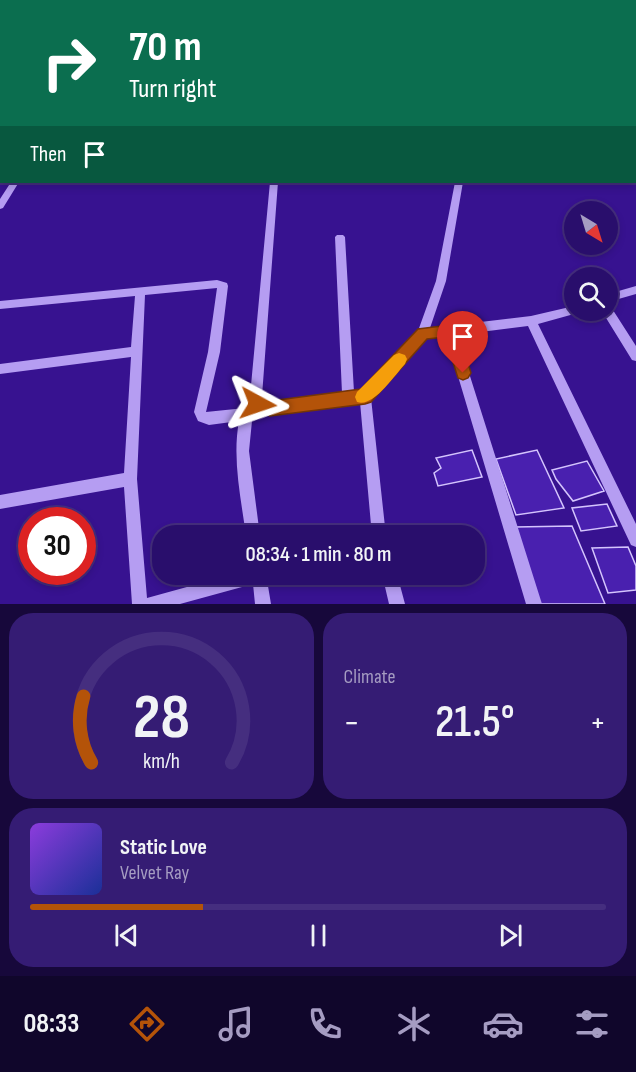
<!DOCTYPE html>
<html lang="en">
<head>
<meta charset="utf-8">
<style>
  :root { --surface:#290e6c; --page:#351c74; --text:#f1f3f6; --muted:#a59cc2; --line:#452e7f; --accent:#b45309 }
  body { margin:0; font-family:"Sofia Sans Condensed",sans-serif; background:var(--page); color:var(--text); height:100vh; display:flex; flex-direction:column; font-size:22px; white-space:nowrap }
  * { box-sizing:border-box; margin:0 }
  p { font-size:20px; color:var(--muted) }
  .icon { flex:none; width:33px; height:33px; fill:none; stroke:currentColor; stroke-width:2; stroke-linecap:round; stroke-linejoin:round }
  .map { position:relative; height:604px; overflow:hidden }
  .drawer { display:flex; flex-direction:column; gap:9px; padding:9px; background:#17083b; flex:1 }
  .drawer>* { flex:none }
  .top-card { position:absolute; left:0px; top:0px; width:636px; height:183px; box-shadow:0 3px 9px #0003,0 0 0 2px var(--line); background:#0b6e4f; color:#fff; overflow:hidden }
  .needle { width:39px; rotate:142deg }
  .buttons { position:absolute; left:564px; top:201px; display:grid; gap:12px }
  .buttons a { display:grid; place-items:center; width:54px; height:54px; border-radius:50%; background:var(--surface); box-shadow:0 3px 9px #0003,0 0 0 2px var(--line); font-size:30px }
  .speed { position:absolute; left:18px; top:507px; display:flex; gap:12px; font-size:30px; font-weight:700; text-align:center }
  .speed>* { display:grid; place-content:center; width:78px; height:78px; border-radius:50%; background:var(--surface); box-shadow:0 3px 9px #0003,0 0 0 2px var(--line); line-height:1 }
  .speed .limit { border:9px solid #d22; background:#fff; color:#111 }
  .pin { position:absolute; display:grid; place-items:center; width:51px; height:51px; color:#fff; margin:-62px -26px; border-radius:50% 50% 50% 0; rotate:-45deg; box-shadow:0 0 6px #0007 }
  .pin .icon { rotate:45deg }
  .me { position:absolute; width:66px; margin:-33px; rotate:95deg; stroke-linejoin:round; filter:drop-shadow(0 0 4px #0008) }
  .turn { display:flex; align-items:center; gap:21px; height:126px; padding:0 30px; font-size:27px }
  .turn .icon { width:78px; height:78px; stroke-width:2.5 }
  .turn b { display:block; font-size:42px; line-height:51px }
  .then { display:flex; align-items:center; height:57px; padding:0 30px; background:#0003; gap:12px; font-size:22px }
  .big { font-size:45px; font-weight:600; line-height:1.1 }
  .drawer .widget { flex:1; display:flex; flex-direction:column; justify-content:center; gap:9px; min-width:0; padding:0 21px; border-radius:24px; background:var(--page) }
  .drawer .dial { align-items:center; gap:0 }
  .dial svg { height:156px; overflow:visible; fill:none; stroke:var(--line); stroke-width:7; stroke-linecap:round; text-anchor:middle }
  .dial text { fill:var(--text); stroke:none }
  .song { display:flex; align-items:center; gap:18px }
  .cover { width:72px; height:72px; border-radius:9px; background:linear-gradient(135deg,hsl(270 70% 55%),hsl(230 70% 35%)) }
  .played { height:6px; border-radius:3px; background:linear-gradient(90deg,var(--accent) 30%,var(--line) 30%) }
  .keys { display:flex; justify-content:space-around; direction:ltr }
  .heat { display:flex; justify-content:space-between; align-items:center; font-size:33px; direction:ltr }
  .drawer .tiles { flex:1; display:grid; gap:9px; grid-template-columns:1fr 1fr }
  .widget:last-child { grid-column:span 2 }
  .trip { position:absolute; left:152px; top:525px; width:333px; height:60px; border-radius:24px; background:var(--surface); box-shadow:0 3px 9px #0003,0 0 0 2px var(--line); font-weight:600; line-height:60px; text-align:center }
  .dock { display:flex; height:96px; justify-content:space-around; align-items:center; background:#10062b; color:var(--muted) }
  .dock .icon { width:42px; height:42px }
  .dock .selected { color:var(--accent) }
  .dock b { font-size:27px; color:var(--text) }
  .map>svg:first-child { display:block }
  .building { fill:#4920af; stroke:#d4c4fd; stroke-width:1.5 }
  .lines { fill:none; stroke-linecap:round; stroke-linejoin:round }
  .minor { fill:#b59df2; fill-rule:evenodd }
  .route { fill:#b45309; stroke:#753606; stroke-width:1.5 }
  .slow { fill:#f59e0b }
</style>
</head>
<body>
<div class="map">
<svg width="636" height="604" viewBox="0 0 636 604">
  <rect width="100%" height="100%" fill="#371290"/>
  <path class="building" d="M472,450L482,477L438,486L434,473L441,468L436,458Z
    M537,450L564,508L516,515L496,459Z
    M587,461L604,491L573,501L556,479L552,470Z
    M607,504L617,526L581,531L572,508Z
    M572,526L605,604H538L515,527Z
    M628,547L636,566V590L608,593L592,548Z"/>
  <g class="lines">
    <path class="minor" d="M488,0H494L487,2Z
      M634,61H636V65H634Z
      M0,115H2V119H0Z
      M11,182H19L3,208L0,209V199Z
      M270,182H278L262,396L263,400L270,403L342,393L335,237L337,235H343L345,237L354,392L362,391L418,331L436,281L455,182H463L446,281L430,328L531,316L574,306V310H579L574,314L538,324L636,524V547L631,545L528,326L457,335L542,604H526L446,336L426,338L371,398L386,536H372L360,402L270,415L257,409L252,421L249,451L260,536H246C241,498 232,459 239,421L209,425L198,421L194,412L208,352L217,288L145,295L137,479L147,598L234,574H271L267,580L271,604H255L253,584L180,604H132L124,487L0,509V495L124,473L131,357L0,374V364L131,347L135,296L0,309V301L217,280L227,283L228,286L220,352L206,412L245,408L247,406L252,405L250,396Z
      M636,286V294L608,302V294Z
      M608,306L611,307L636,346V361L632,360L603,313L602,310H608Z
      M382,574H397L405,604H389Z"/>
  </g>
  <path class="route" d="M450,325L455,326L458,331L471,373L468,378L463,380L458,378L445,337L427,339L371,402L365,404L270,416L252,409L250,404L252,398L258,396L270,401L361,389L418,329Z"/>
  <path class="slow" d="M399,353L405,355L407,359L405,364C394,376 373,408 357,402L355,397L357,392L394,355Z"/>
</svg>
<div class="buttons">
<a><svg class="needle" viewBox="-14 -14 28 28"><path d="M0-13l5 13h-10z" fill="#e53935"/><path d="M0 13l5-13h-10z" fill="#a59cc2"/></svg></a>
<a><svg class="icon" aria-label="search" viewBox="0 0 24 24"><circle cx="10" cy="10" r="6"/><path d="M15 15l6 6"/></svg></a>
</div>
<div class="speed"><div class="limit">30</div></div>
<div class="pin" style="left:463px;top:373px;background:#d93025"><svg class="icon" aria-label="arrive" viewBox="0 0 24 24"><path d="M6 21V4h12l-3 4 3 4H6"/></svg></div>
<svg class="me" style="left:258px;top:404px" viewBox="-20 -20 40 40"><path d="M0-17L14 15 0 8-14 15z" fill="#b45309" stroke="#fff" stroke-width="4"/></svg>
<div class="trip">08:34 · 1 min · 80 m</div>
<div class="top-card">
<div class="turn"><svg class="icon" aria-label="right" viewBox="0 0 24 24"><path d="M7 20v-9h11M14 6l5 5-5 5"/></svg><div><b>70 m</b>Turn right</div></div>
<div class="then">Then<svg class="icon" aria-label="arrive" viewBox="0 0 24 24"><path d="M6 21V4h12l-3 4 3 4H6"/></svg></div>
</div>
</div>
<section class="drawer">
<div class="tiles">
<div class="widget dial"><svg viewBox="0 0 100 80">
<path d="M14 69A42 42 0 1 1 86 69"/>
<path d="M14 69A42 42 0 0 1 10 35" stroke="#b45309"/>
<text x="50" y="56" font-size="32" font-weight="700">28</text>
<text x="50" y="72" font-size="11">km/h</text>
</svg></div>
<div class="widget"><p>Climate</p>
<div class="heat"><a>−</a><b class="big">21.5°</b><a>+</a></div>
</div>
<div class="widget">
<div class="song"><i class="cover"></i><div><b>Static Love</b><p>Velvet Ray</p></div></div>
<div class="played"></div>
<div class="keys"><svg class="icon" aria-label="previous" viewBox="0 0 24 24"><path d="M18 5L8 12l10 7zM5 5v14"/></svg><svg class="icon" aria-label="pause" viewBox="0 0 24 24"><path d="M8 5v14M16 5v14"/></svg><svg class="icon" aria-label="next" viewBox="0 0 24 24"><path d="M6 5l10 7-10 7zM19 5v14"/></svg></div>
</div>
</div>
</section>
<nav class="dock">
<b>08:33</b>
<svg class="icon selected" aria-label="directions" viewBox="0 0 24 24"><path d="M12 3l9 9-9 9-9-9zM9 14v-3h6M13 9l2 2-2 2"/></svg>
<svg class="icon" aria-label="music" viewBox="0 0 24 24"><path d="M9 18V5l10-2v13"/><circle cx="6" cy="18" r="3"/><circle cx="16" cy="16" r="3"/></svg>
<svg class="icon" aria-label="phone" viewBox="0 0 24 24"><path d="M5 4h4l2 5-3 2q2 4 5 5l2-3 5 2v4C11 20 4 13 5 4z"/></svg>
<svg class="icon" aria-label="climate" viewBox="0 0 24 24"><path d="M12 3v18M4 7l16 10M4 17L20 7"/></svg>
<svg class="icon" aria-label="car" viewBox="0 0 24 24"><path d="M5 17H2v-5l4-1 3-4h7l3 4 3 1v5h-3M9 17h6M6 11h13"/><circle cx="7" cy="17" r="2"/><circle cx="17" cy="17" r="2"/></svg>
<svg class="icon" aria-label="filters" viewBox="0 0 24 24"><path d="M4 7h16M4 17h16"/><circle cx="9" cy="7" r="2"/><circle cx="15" cy="17" r="2"/></svg>
</nav>
</body>
</html>
